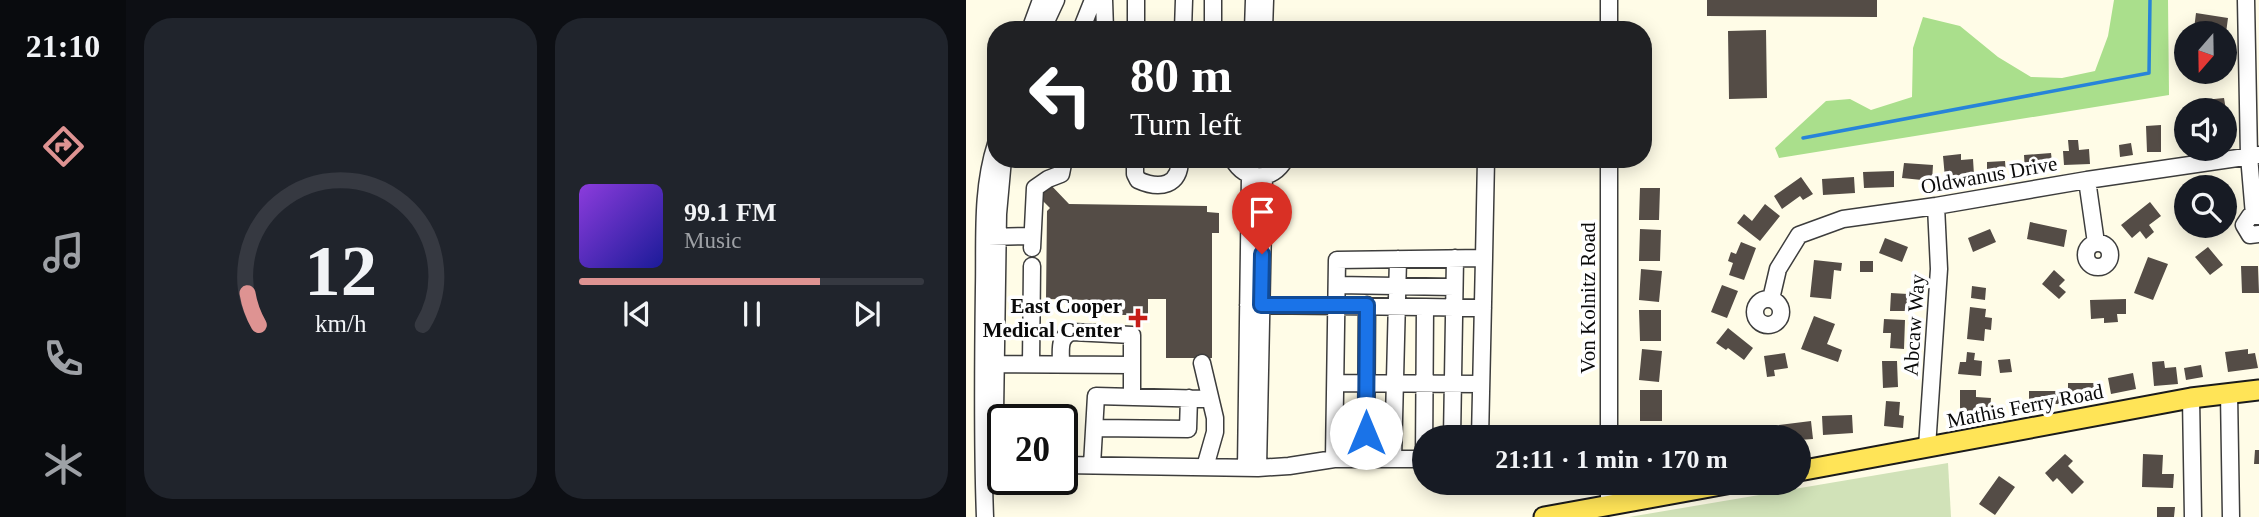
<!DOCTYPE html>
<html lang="en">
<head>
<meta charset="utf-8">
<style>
  :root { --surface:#171b24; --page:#20242c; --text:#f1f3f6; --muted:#9ea1a6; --line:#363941; --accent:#de9392 }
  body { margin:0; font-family:Georgia,serif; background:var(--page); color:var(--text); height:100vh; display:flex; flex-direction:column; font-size:26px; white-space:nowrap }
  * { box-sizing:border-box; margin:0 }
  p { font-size:23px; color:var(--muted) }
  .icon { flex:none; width:38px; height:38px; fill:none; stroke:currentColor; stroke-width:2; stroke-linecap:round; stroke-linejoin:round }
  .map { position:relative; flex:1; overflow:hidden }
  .sheet { display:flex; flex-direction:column; gap:18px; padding:18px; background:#0d0f14; width:840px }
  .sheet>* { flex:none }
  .banner { position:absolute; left:21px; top:21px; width:665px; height:147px; border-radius:28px; box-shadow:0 4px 18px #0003; background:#202124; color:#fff; overflow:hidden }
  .needle { width:46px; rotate:200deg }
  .tools { position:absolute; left:1208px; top:21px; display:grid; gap:14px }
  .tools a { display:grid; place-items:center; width:63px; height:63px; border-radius:50%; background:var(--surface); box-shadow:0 4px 18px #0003; font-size:35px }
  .speed { position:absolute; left:21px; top:404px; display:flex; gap:14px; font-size:35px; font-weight:700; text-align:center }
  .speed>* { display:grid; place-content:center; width:91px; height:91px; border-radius:50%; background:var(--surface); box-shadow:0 4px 18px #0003; line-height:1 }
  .speed .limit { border:4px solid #111; border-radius:10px; background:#fff; color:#111 }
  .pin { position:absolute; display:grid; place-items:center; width:60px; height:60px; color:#fff; margin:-72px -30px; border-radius:50% 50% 50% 0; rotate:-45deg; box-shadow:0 0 7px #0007 }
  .pin .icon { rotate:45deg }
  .me { position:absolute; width:77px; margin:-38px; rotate:0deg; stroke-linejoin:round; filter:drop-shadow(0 0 5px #0008) }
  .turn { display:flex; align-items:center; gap:24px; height:147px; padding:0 28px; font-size:32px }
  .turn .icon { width:91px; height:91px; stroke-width:2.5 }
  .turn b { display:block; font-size:49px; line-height:60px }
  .sheet .tile { flex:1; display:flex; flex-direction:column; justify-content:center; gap:10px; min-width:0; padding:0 24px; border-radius:28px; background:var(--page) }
  .sheet .dial { align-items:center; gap:0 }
  .dial svg { height:182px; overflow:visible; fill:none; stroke:var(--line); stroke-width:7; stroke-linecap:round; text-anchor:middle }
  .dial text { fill:var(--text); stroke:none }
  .song { display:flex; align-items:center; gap:21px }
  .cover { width:84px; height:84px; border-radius:10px; background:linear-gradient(135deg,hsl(270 70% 55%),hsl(240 70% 35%)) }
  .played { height:7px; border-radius:4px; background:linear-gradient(90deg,var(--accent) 70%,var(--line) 70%) }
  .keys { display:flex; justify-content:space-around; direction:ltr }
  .sheet .tiles { flex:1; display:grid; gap:18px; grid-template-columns:repeat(2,1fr) }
  .trip { position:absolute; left:446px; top:425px; width:399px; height:70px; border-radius:35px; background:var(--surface); box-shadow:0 4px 18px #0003; font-weight:600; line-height:70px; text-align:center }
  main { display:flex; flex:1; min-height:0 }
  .tab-bar { display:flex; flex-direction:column; width:126px; justify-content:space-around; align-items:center; background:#090b0e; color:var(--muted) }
  .tab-bar .icon { width:49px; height:49px }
  .tab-bar .selected { color:var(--accent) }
  .tab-bar b { font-size:32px; color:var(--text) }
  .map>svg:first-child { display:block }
  .forest { fill:#aadf8c }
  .cemetery { fill:#d1e2b8 }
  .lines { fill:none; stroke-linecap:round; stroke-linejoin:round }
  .stream { stroke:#2784d9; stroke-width:3.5 }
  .building { fill:#544c46 }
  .minor-casing { stroke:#3d3d3d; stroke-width:19 }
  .major-casing { stroke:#1b1b1b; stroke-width:23 }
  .minor { stroke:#fff; stroke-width:16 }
  .major { stroke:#ffe457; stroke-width:19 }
  .route-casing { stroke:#114b97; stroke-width:18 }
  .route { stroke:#1a73e8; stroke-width:12 }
  .poi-dot { fill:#c61d17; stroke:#fff; stroke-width:2.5 }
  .labels { text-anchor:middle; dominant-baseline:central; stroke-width:7; stroke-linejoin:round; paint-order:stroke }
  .street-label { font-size:21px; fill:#0a0a0a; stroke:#fff }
  .poi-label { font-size:21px; font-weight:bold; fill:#0a0a0a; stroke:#fff; text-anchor:end }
</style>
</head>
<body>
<main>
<nav class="tab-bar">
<b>21:10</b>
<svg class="icon selected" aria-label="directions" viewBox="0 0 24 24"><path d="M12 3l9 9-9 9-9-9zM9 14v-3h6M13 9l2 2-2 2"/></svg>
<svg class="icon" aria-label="music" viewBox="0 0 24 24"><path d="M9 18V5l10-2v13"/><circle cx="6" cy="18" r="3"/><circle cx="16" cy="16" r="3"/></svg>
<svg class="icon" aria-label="phone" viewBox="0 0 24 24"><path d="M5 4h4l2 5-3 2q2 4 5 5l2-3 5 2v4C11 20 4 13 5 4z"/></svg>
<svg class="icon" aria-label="climate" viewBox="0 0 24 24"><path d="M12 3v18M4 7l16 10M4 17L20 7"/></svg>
</nav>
<section class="sheet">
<div class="tiles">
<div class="tile dial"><svg viewBox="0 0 100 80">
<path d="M14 69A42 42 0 1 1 86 69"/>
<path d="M14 69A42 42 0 0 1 9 55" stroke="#de9392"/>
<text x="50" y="56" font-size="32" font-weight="700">12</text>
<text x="50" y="72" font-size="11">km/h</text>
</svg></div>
<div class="tile">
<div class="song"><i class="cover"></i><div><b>99.1 FM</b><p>Music</p></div></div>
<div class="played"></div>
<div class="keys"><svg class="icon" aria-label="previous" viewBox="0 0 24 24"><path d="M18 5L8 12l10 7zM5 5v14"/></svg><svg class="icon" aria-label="pause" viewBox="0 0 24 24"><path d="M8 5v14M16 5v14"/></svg><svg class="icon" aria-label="next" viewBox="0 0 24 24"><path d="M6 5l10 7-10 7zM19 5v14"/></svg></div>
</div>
</div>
</section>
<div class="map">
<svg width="1293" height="517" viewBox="0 0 1293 517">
  <rect width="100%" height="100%" fill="#fffce7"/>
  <path class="forest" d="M1148,0H1202L1203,95L813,158L809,148L860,101L884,99L905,110L946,97L947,48L957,17L994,26L1032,57L1065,77L1096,78L1129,71L1142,36Z"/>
  <path class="cemetery" d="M982,463L985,517H663Z"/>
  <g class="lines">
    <path class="stream" d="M837,138L1183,73L1184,0"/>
  </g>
  <path class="building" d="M741,0H911V17L741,16Z
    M1230,13L1262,18L1260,33L1228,29Z
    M800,30L801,98L763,99L762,31Z
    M1258,98L1260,110H1239L1238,100Z
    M1260,114L1263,141L1258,142V115Z
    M1195,125V152H1181L1180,126Z
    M1102,140H1112L1113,150L1123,149L1124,164L1098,165L1097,151H1103Z
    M1165,143L1167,155L1154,157L1153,145Z
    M1085,153L1087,170L1059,172L1058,155Z
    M995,154V160L1007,159L1008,175L979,178L977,156Z
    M1039,161L1040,175L1021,176V162Z
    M938,163L967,165L966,181L936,178Z
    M928,171V187L898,188L897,172Z
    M835,177L847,194L837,200L834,196L816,209L808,196Z
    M888,177L889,193L857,195L856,179Z
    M81,181L103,204L241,206V212L253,213V233H246V358H200V299H182V315H123V300L80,299L81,211L84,208L69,193Z
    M674,188H694L693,220H673Z
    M1184,202L1195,216L1183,225L1188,232L1180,239L1174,231L1166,238L1155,225Z
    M799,204L814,216L794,241L771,223L778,214L786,221Z
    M1064,222L1101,230L1098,247L1061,239Z
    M674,229L695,230L694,261H673Z
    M1024,229L1030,242L1007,252L1002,238Z
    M919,238L942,247L936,262L913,253Z
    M775,242L790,248L778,280L763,275L767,263L762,261L765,252L770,254Z
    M1242,247L1257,265L1244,275L1229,257Z
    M1182,257L1202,264L1187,300L1168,293Z
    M848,260L876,263L875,271L868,270L865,299L844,297Z
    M894,261H907V272H894Z
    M1275,266H1292L1293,293H1276Z
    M675,269L696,271L693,302L673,300Z
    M1088,270L1099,280L1093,286L1100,292L1093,299L1076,284Z
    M756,285L772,291L761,318L745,312Z
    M1006,286L1020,288L1019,300L1005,298Z
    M925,293L942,294L941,311H924Z
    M1160,299V314H1151L1152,322L1138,323V318L1125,319L1124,300Z
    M1004,307L1020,309L1019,317L1026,318L1025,330L1019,329L1018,341L1001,339Z
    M673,310H695V341H674Z
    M848,316L869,324L861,344L876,350L872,362L835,349Z
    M918,319L939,320L938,349L924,348L925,333H917Z
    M762,328L787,348L778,360L762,348L760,350L750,343Z
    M676,349L696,351L693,382L673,380Z
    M1282,349V354L1289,353L1292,368L1262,372L1259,352Z
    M1001,352L1009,353L1008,360L1016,361L1015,376L992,374L994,362H1000Z
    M819,353L822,368L808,370L809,376L801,377L798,356Z
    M1044,359L1046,372L1034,373L1032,360Z
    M916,361H931L932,387L917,388Z
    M1198,361L1199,368L1210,367L1212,384L1188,386L1186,362Z
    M1235,365L1237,377L1220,380L1218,368Z
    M1167,373L1170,389L1145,394L1142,378Z
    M1102,383H1132V398H1102Z
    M674,390H696V421H674Z
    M994,390H1010V397L1025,398L1024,409L1010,408V416H994Z
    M1063,391H1093V404H1063Z
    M920,401L934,402L933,415L938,416L937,428L918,426Z
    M886,415L887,433L857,435L856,416Z
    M845,421L847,439L833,440V438H815L813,425Z
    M804,426L805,438H773L772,430Z
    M764,432V438H731V435Z
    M1289,450H1293V464H1288Z
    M1099,454L1107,461L1102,466L1118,482L1106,494L1091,478L1087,482L1079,473Z
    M1177,454L1197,455L1196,474H1208L1207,488L1176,487Z
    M1033,476L1049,487L1029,515L1013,504Z
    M1191,507H1209L1208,517H1191Z"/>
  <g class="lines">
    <defs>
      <path id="minor" d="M138,0L139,30
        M1280,0L1283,156L1288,215
        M64,30L75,0
        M76,30L90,0
        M115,30L127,0
        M170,30V0
        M217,30L218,0
        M247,30V0
        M287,30L288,0
        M298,30L299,0
        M643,30V0
        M169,159V174L172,180C194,190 214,186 214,159
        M267,159C279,182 307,182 319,159
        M643,159V438
        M1121,180L1130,243
        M1293,216H1284L1278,225L1284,235L1293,234
        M22,237L66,236
        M1120 255a12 12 0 1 1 24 0a12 12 0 1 1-24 0Z
        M66,248L69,188L82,179L95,174L98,159
        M518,258L520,159
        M371,285L488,287
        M805,299L812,269L833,235L877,219L970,206L1121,180L1293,155
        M789 312a13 13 0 1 1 26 0a13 13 0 1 1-26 0Z
        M282,305L459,307L458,459
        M459,307L517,308
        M95,363C95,350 92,337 106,332L166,335V397
        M236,363L249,418V432L239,467
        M20,364L166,365
        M65,364L66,266
        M370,383L515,384
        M1263,393L1265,517
        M1225,398L1227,517
        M129,428L222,429L223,398
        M486,438L489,258
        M961,447L973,269L970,206
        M400,459L401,305
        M427,459L432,259
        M458,459H368L371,260L518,258L514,438
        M96,465L292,468L323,466L368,459
        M126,465L130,396L244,399
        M280,468L284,175
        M292,468L298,176
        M28,480L32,214L37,159
        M643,483V505
        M19,517C16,440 17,364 18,287C19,240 15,190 30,144"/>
      <path id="major" d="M833,471L1225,398L1293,390
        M578,517L766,483"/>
    </defs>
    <use href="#minor" class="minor-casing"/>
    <use href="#major" class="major-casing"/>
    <use href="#minor" class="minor"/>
    <use href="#major" class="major"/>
  </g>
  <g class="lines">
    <defs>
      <path id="route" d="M296,254L295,305H401L400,433"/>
    </defs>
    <use href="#route" class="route-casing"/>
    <use href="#route" class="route"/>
  </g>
  <path class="poi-dot" d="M168.5 307.5h7v7h7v7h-7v7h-7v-7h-7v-7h7z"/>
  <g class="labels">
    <g class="street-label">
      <text transform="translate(1023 175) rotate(-10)">Oldwanus Drive</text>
      <text transform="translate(622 298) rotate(-90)">Von Kolnitz Road</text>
      <text transform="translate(948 325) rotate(-86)">Abcaw Way</text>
      <text transform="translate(1059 406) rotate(-11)">Mathis Ferry Road</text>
    </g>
    <g class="poi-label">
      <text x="156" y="306">East Cooper<tspan x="156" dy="24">Medical Center</tspan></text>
    </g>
  </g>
</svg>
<div class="tools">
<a><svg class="needle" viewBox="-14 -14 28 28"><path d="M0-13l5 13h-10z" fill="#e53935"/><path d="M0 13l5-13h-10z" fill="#9ea1a6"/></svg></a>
<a><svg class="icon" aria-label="sound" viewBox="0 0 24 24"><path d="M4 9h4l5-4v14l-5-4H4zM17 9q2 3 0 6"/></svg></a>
<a><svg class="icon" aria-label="search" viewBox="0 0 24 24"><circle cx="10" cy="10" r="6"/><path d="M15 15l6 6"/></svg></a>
</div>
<div class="speed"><div class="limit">20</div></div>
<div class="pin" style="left:296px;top:254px;background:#d93025"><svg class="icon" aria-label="arrive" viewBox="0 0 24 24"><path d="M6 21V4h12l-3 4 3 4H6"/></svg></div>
<svg class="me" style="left:400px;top:433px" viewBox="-20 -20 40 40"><circle r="19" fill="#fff"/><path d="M0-13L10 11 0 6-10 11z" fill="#1a73e8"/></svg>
<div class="trip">21:11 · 1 min · 170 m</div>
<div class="banner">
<div class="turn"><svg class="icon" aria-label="left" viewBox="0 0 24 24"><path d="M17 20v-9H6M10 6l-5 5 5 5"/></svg><div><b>80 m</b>Turn left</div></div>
</div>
</div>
</main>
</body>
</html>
